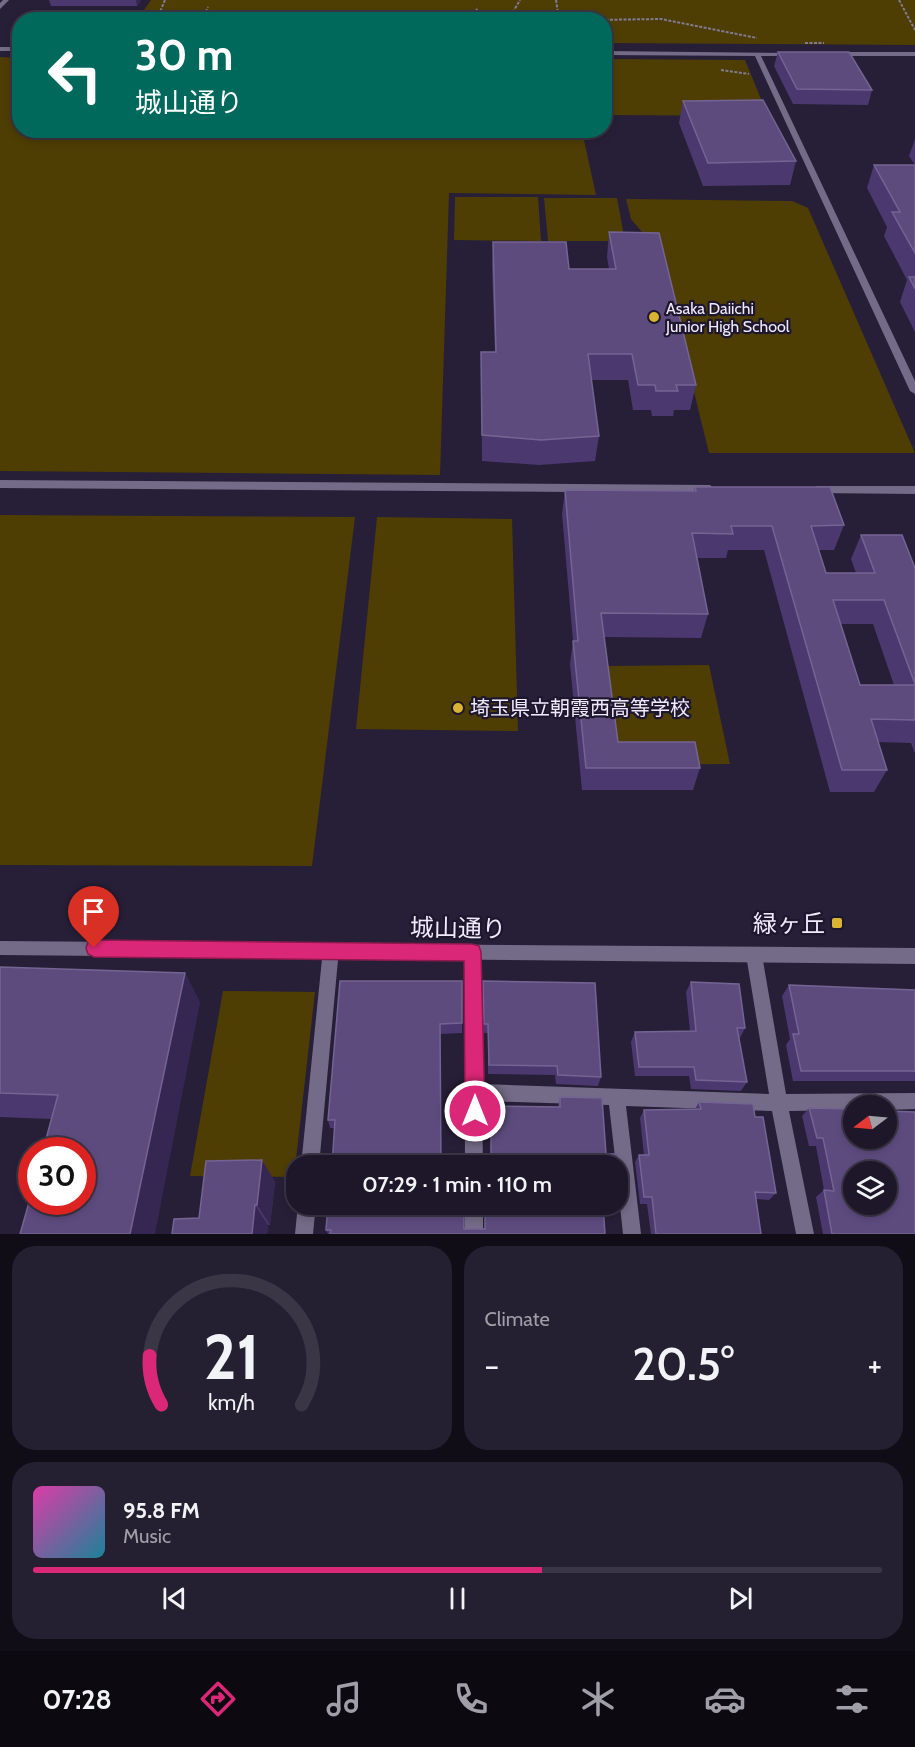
<!DOCTYPE html>
<html lang="en">
<head>
<meta charset="utf-8">
<style>
  :root { --surface:#1d1729; --page:#252031; --text:#f1f3f6; --muted:#a09fa8; --line:#3b3646; --accent:#db2777 }
  body { margin:0; font-family:Cabin,"Noto Sans JP",sans-serif; background:var(--page); color:var(--text); height:100vh; display:flex; flex-direction:column; font-size:22px; white-space:nowrap }
  * { box-sizing:border-box; margin:0 }
  p { font-size:20px; color:var(--muted) }
  .icon { flex:none; width:33px; height:33px; fill:none; stroke:currentColor; stroke-width:2; stroke-linecap:round; stroke-linejoin:round }
  .map { position:relative; height:1234px; overflow:hidden }
  .sheet { display:flex; flex-direction:column; gap:12px; padding:12px; background:#100d17; flex:1 }
  .sheet>* { flex:none }
  .banner { position:absolute; left:12px; top:12px; width:600px; height:126px; border-radius:24px; box-shadow:0 3px 9px #0003,0 0 0 2px var(--line); background:#00695c; color:#fff; overflow:hidden }
  .needle { width:39px; rotate:254deg }
  .tools { position:absolute; left:843px; top:1095px; display:grid; gap:12px }
  .tools a { display:grid; place-items:center; width:54px; height:54px; border-radius:50%; background:var(--surface); box-shadow:0 3px 9px #0003,0 0 0 2px var(--line); font-size:30px }
  .speed { position:absolute; left:18px; top:1137px; display:flex; gap:12px; font-size:30px; font-weight:700; text-align:center }
  .speed>* { display:grid; place-content:center; width:78px; height:78px; border-radius:50%; background:var(--surface); box-shadow:0 3px 9px #0003,0 0 0 2px var(--line); line-height:1 }
  .speed .limit { border:9px solid #d22; background:#fff; color:#111 }
  .pin { position:absolute; display:grid; place-items:center; width:51px; height:51px; color:#fff; margin:-62px -26px; border-radius:50% 50% 50% 0; rotate:-45deg; box-shadow:0 0 6px #0007 }
  .pin .icon { rotate:45deg }
  .me { position:absolute; width:66px; margin:-33px; rotate:0deg; stroke-linejoin:round; filter:drop-shadow(0 0 4px #0008) }
  .turn { display:flex; align-items:center; gap:21px; height:126px; padding:0 24px; font-size:27px }
  .turn .icon { width:78px; height:78px; stroke-width:2.5 }
  .turn b { display:block; font-size:42px; line-height:51px }
  .big { font-size:45px; font-weight:600; line-height:1.1 }
  .sheet .tile { flex:1; display:flex; flex-direction:column; justify-content:center; gap:9px; min-width:0; padding:0 21px; border-radius:24px; background:var(--page) }
  .sheet .dial { align-items:center; gap:0 }
  .dial svg { height:156px; overflow:visible; fill:none; stroke:var(--line); stroke-width:7; stroke-linecap:round; text-anchor:middle }
  .dial text { fill:var(--text); stroke:none }
  .song { display:flex; align-items:center; gap:18px }
  .cover { width:72px; height:72px; border-radius:9px; background:linear-gradient(135deg,hsl(320 70% 55%),hsl(190 70% 35%)) }
  .played { height:6px; border-radius:3px; background:linear-gradient(90deg,var(--accent) 60%,var(--line) 60%) }
  .keys { display:flex; justify-content:space-around; direction:ltr }
  .heat { display:flex; justify-content:space-between; align-items:center; font-size:33px; direction:ltr }
  .sheet .tiles { flex:1; display:grid; gap:12px; grid-template-columns:1fr 1fr }
  .tile:last-child { grid-column:span 2 }
  .trip { position:absolute; left:286px; top:1155px; width:342px; height:60px; border-radius:24px; background:var(--surface); box-shadow:0 3px 9px #0003,0 0 0 2px var(--line); font-weight:600; line-height:60px; text-align:center }
  .dock { display:flex; height:96px; justify-content:space-around; align-items:center; background:#0c0910; color:var(--muted) }
  .dock .icon { width:42px; height:42px }
  .dock .on { color:var(--accent) }
  .dock b { font-size:27px; color:var(--text) }
  .map>svg:first-child { display:block }
  .green { fill:#4e3e04 }
  .lines { fill:none; stroke-linecap:round; stroke-linejoin:round }
  .path { stroke:#817b90; stroke-width:2; stroke-dasharray:3 1.5; stroke-linecap:butt }
  .minor { fill:#736b87; fill-rule:evenodd }
  .tertiary { fill:#736b87; fill-rule:evenodd }
  .wall { fill:#4b386f; fill-rule:evenodd }
  .shaded-wall { fill:#352652 }
  .building { fill:#5d4b7e; stroke:#746492; stroke-width:1.5; fill-rule:evenodd }
  .route { fill:#db2777; stroke:#8e194d; stroke-width:1.5 }
  .poi-dot { fill:#dab333; stroke:#1d162d; stroke-width:2 }
  .labels { text-anchor:middle; dominant-baseline:central; stroke-width:4.5; stroke-linejoin:round; paint-order:stroke }
  .far-poi-label { font-size:16px; fill:#f0ebfc; stroke:#1d162d; text-anchor:start }
  .poi-label { font-size:20px; fill:#f0ebfc; stroke:#1d162d; text-anchor:start }
  .near-poi-label { font-size:24px; fill:#f0ebfc; stroke:#1d162d; text-anchor:end }
  .near-street-label { font-size:24px; fill:#f0ebfc; stroke:#1d162d }
</style>
</head>
<body>
<div class="map">
<svg width="915" height="1234" viewBox="0 0 915 1234">
  <rect width="100%" height="100%" fill="#271f37"/>
  <path class="green" d="M151,0H915V45L605,43L604,20L63,19L69,10H144Z
    M0,57L19,58L20,130L582,131L596,195L449,193L440,475L0,471Z
    M605,59L745,60L768,116L605,115Z
    M455,197H538L541,241L454,240Z
    M544,198H617L625,241H548Z
    M626,199L792,201L808,208L915,453H709L660,253L631,219Z
    M0,515L355,517L312,866L0,865Z
    M377,517L512,519L518,731L356,729Z
    M709,665L730,764L620,765L607,666Z
    M223,991L315,992L294,1177L190,1176Z"/>
  <g class="lines">
    <path class="path" d="M165,0L159,14L165,20
      M556,0L559,20
      M899,0L915,30
      M476,16L477,7
      M202,20L208,7
      M410,20L437,16L505,15L513,12L520,0
      M592,20L661,19L757,38
      M805,43H824
      M721,70L749,74"/>
    <path class="minor" d="M331,942L336,944L339,949L319,1166H301L323,949L326,944Z
      M472,945L477,947L480,952L482,1084L769,1094L746,955L749,950L754,947L759,950L762,955L786,1094L915,1093V1109L886,1110V1106H854V1110L789,1111L814,1234H796L772,1111L626,1106L641,1234H623L618,1188V1166H616L609,1105L482,1101L483,1166H465L464,952L467,947Z
      M298,1204H316L313,1234H295Z
      M465,1204H483V1234H465Z"/>
    <path class="tertiary" d="M3,0H9L0,9V3Z
      M0,47H20V51H0Z
      M604,51L796,53V55L794,56H761L915,381V394L910,391L755,56L604,55Z
      M915,52V56H835L832,54L835,52Z
      M0,480L710,485L715,489L710,493L0,488Z
      M817,486H915V494L813,493L812,490Z
      M0,941L915,948V964L0,955Z"/>
  </g>
  <path class="wall" d="M49,0H141L137,6H51Z
    M778,52L872,90L868,105L793,104L774,66Z
    M683,101L796,161L790,185L703,186L679,123Z
    M915,139V332L900,302L907,280L884,236L887,227L867,188L874,165H915L909,156Z
    M609,232L696,385L690,410H674L673,416H652L651,410H633L628,380H591L599,436L595,461L539,465L482,461L481,352H495L492,267L493,242L569,269H609L607,257Z
    M695,487L844,525L834,550H819L826,573H856L851,559L861,535L915,568V754L911,743L878,742L887,770L874,792H830L764,550H728L726,558H697L708,614L701,638L604,637L618,742L700,768L693,790H582L570,664L573,641L562,514L565,490L694,491ZM841,624H873L894,685H860Z
    M0,967L185,973L200,1003L51,1119L0,1117Z
    M462,981V1033L441,1034L335,1128H330L328,1120Z
    M483,981L601,1077L598,1086L556,1084L555,1075L488,1074V1033H483Z
    M691,982L745,1028L740,1038H739L747,1082L741,1091L691,1089L689,1076H635L631,1042L635,1032L690,1031L686,992Z
    M789,985L915,990V1081H793L786,1045L790,1039L782,996Z
    M560,1097L602,1098L606,1154H617L619,1161L621,1197L618,1202V1166H482V1161L491,1160V1106L558,1107Z
    M699,1102L755,1117L776,1193L769,1200L756,1199L761,1234H651L647,1204H640L635,1162L639,1155H644L640,1118L644,1110L695,1109Z
    M809,1108L915,1234H823L816,1197L824,1190L816,1146H809L802,1116Z
    M262,1160L275,1182L270,1225H268L267,1234H172L199,1218Z
    M485,1204H603L605,1234H328L326,1230L485,1229Z"/>
  <path class="shaded-wall" d="M136,0H141L137,6Z
    M185,973L200,1003L155,1234H130Z
    M262,1160L275,1182L270,1225L257,1205Z
    M255,1205L268,1225L267,1234H252Z"/>
  <path class="building" d="M778,52H849L872,90L797,89Z
    M763,100L796,161L708,163L683,101Z
    M874,165H915V253L892,212H900Z
    M609,232L659,233L696,385H676L678,391H656L655,385H638L632,354H588L599,436L541,440L482,435L481,352H496L493,242H566L569,269H616Z
    M909,277H915V289Z
    M695,487H830L844,525L811,526L826,573H875L861,535H902L915,568V684L884,600H833L860,685H915V720L871,719L887,770H842L772,526H731L733,534L692,533L708,614L601,613L618,742H695L700,768H586L573,641H578L565,490L696,491Z
    M0,967L185,973L130,1234H20L32,1192V1202H82V1150H43L58,1095L0,1093Z
    M340,981H462V1023L440,1024L441,1166H332L335,1120H328Z
    M483,981L595,983L601,1077L558,1075L557,1066L489,1065L488,1024H484Z
    M691,982L739,984L745,1028H737L747,1082L696,1080L694,1067H639L635,1032L696,1031Z
    M789,985L915,990V1071H801L793,1034H799Z
    M560,1097L602,1098L606,1154H617L619,1161L621,1197H618V1166H482V1161L491,1160V1106L560,1107Z
    M699,1102L753,1104L755,1117H763L776,1193L755,1192L761,1234H656L652,1197H644L639,1155H649L644,1110L701,1109Z
    M809,1108L854,1109V1138H886V1111L915,1112V1234H832L824,1190L834,1191L823,1138H817ZM854,1172H886V1204H854Z
    M262,1160L257,1205H255L252,1234H172L174,1219L199,1218L206,1161Z
    M328,1204H464V1229H485V1204H603L605,1234H330L331,1230H326Z"/>
  <path class="route" d="M94,940L472,944L479,946L481,952L485,1111L482,1117L475,1120L468,1117L465,1111L464,961L94,957L88,954L86,948L88,942Z"/>
  <g class="poi-dot">
    <circle cx="654" cy="317" r="6"/>
    <circle cx="458" cy="708" r="6"/>
    <rect x="831" y="917" width="12" height="12" rx="3"/>
  </g>
  <g class="labels">
    <g class="far-poi-label">
      <text x="666" y="308">Asaka Daiichi<tspan x="666" dy="18">Junior High School</tspan></text>
    </g>
    <g class="poi-label">
      <text x="470" y="708">埼玉県立朝霞西高等学校</text>
    </g>
    <g class="near-poi-label">
      <text x="825" y="923">緑ヶ丘</text>
    </g>
    <g class="near-street-label">
      <text transform="translate(458 928) rotate(1)">城山通り</text>
    </g>
  </g>
</svg>
<div class="tools">
<a><svg class="needle" viewBox="-14 -14 28 28"><path d="M0-13l5 13h-10z" fill="#e53935"/><path d="M0 13l5-13h-10z" fill="#a09fa8"/></svg></a>
<a><svg class="icon" aria-label="layers" viewBox="0 0 24 24"><path d="M12 4l9 5-9 5-9-5zM3 14l9 5 9-5"/></svg></a>
</div>
<div class="speed"><div class="limit">30</div></div>
<div class="pin" style="left:94px;top:948px;background:#d93025"><svg class="icon" aria-label="arrive" viewBox="0 0 24 24"><path d="M6 21V4h12l-3 4 3 4H6"/></svg></div>
<svg class="me" style="left:475px;top:1111px" viewBox="-20 -20 40 40"><circle r="17" fill="#db2777" stroke="#fff" stroke-width="3"/><path d="M0-11L8 9 0 5-8 9z" fill="#fff"/></svg>
<div class="trip">07:29 · 1 min · 110 m</div>
<div class="banner">
<div class="turn"><svg class="icon" aria-label="left" viewBox="0 0 24 24"><path d="M17 20v-9H6M10 6l-5 5 5 5"/></svg><div><b>30 m</b>城山通り</div></div>
</div>
</div>
<section class="sheet">
<div class="tiles">
<div class="tile dial"><svg viewBox="0 0 100 80">
<path d="M14 69A42 42 0 1 1 86 69"/>
<path d="M14 69A42 42 0 0 1 8 44" stroke="#db2777"/>
<text x="50" y="56" font-size="32" font-weight="700">21</text>
<text x="50" y="72" font-size="11">km/h</text>
</svg></div>
<div class="tile"><p>Climate</p>
<div class="heat"><a>−</a><b class="big">20.5°</b><a>+</a></div>
</div>
<div class="tile">
<div class="song"><i class="cover"></i><div><b>95.8 FM</b><p>Music</p></div></div>
<div class="played"></div>
<div class="keys"><svg class="icon" aria-label="previous" viewBox="0 0 24 24"><path d="M18 5L8 12l10 7zM5 5v14"/></svg><svg class="icon" aria-label="pause" viewBox="0 0 24 24"><path d="M8 5v14M16 5v14"/></svg><svg class="icon" aria-label="next" viewBox="0 0 24 24"><path d="M6 5l10 7-10 7zM19 5v14"/></svg></div>
</div>
</div>
</section>
<nav class="dock">
<b>07:28</b>
<svg class="icon on" aria-label="directions" viewBox="0 0 24 24"><path d="M12 3l9 9-9 9-9-9zM9 14v-3h6M13 9l2 2-2 2"/></svg>
<svg class="icon" aria-label="music" viewBox="0 0 24 24"><path d="M9 18V5l10-2v13"/><circle cx="6" cy="18" r="3"/><circle cx="16" cy="16" r="3"/></svg>
<svg class="icon" aria-label="phone" viewBox="0 0 24 24"><path d="M5 4h4l2 5-3 2q2 4 5 5l2-3 5 2v4C11 20 4 13 5 4z"/></svg>
<svg class="icon" aria-label="climate" viewBox="0 0 24 24"><path d="M12 3v18M4 7l16 10M4 17L20 7"/></svg>
<svg class="icon" aria-label="car" viewBox="0 0 24 24"><path d="M5 17H2v-5l4-1 3-4h7l3 4 3 1v5h-3M9 17h6M6 11h13"/><circle cx="7" cy="17" r="2"/><circle cx="17" cy="17" r="2"/></svg>
<svg class="icon" aria-label="filters" viewBox="0 0 24 24"><path d="M4 7h16M4 17h16"/><circle cx="9" cy="7" r="2"/><circle cx="15" cy="17" r="2"/></svg>
</nav>
</body>
</html>
